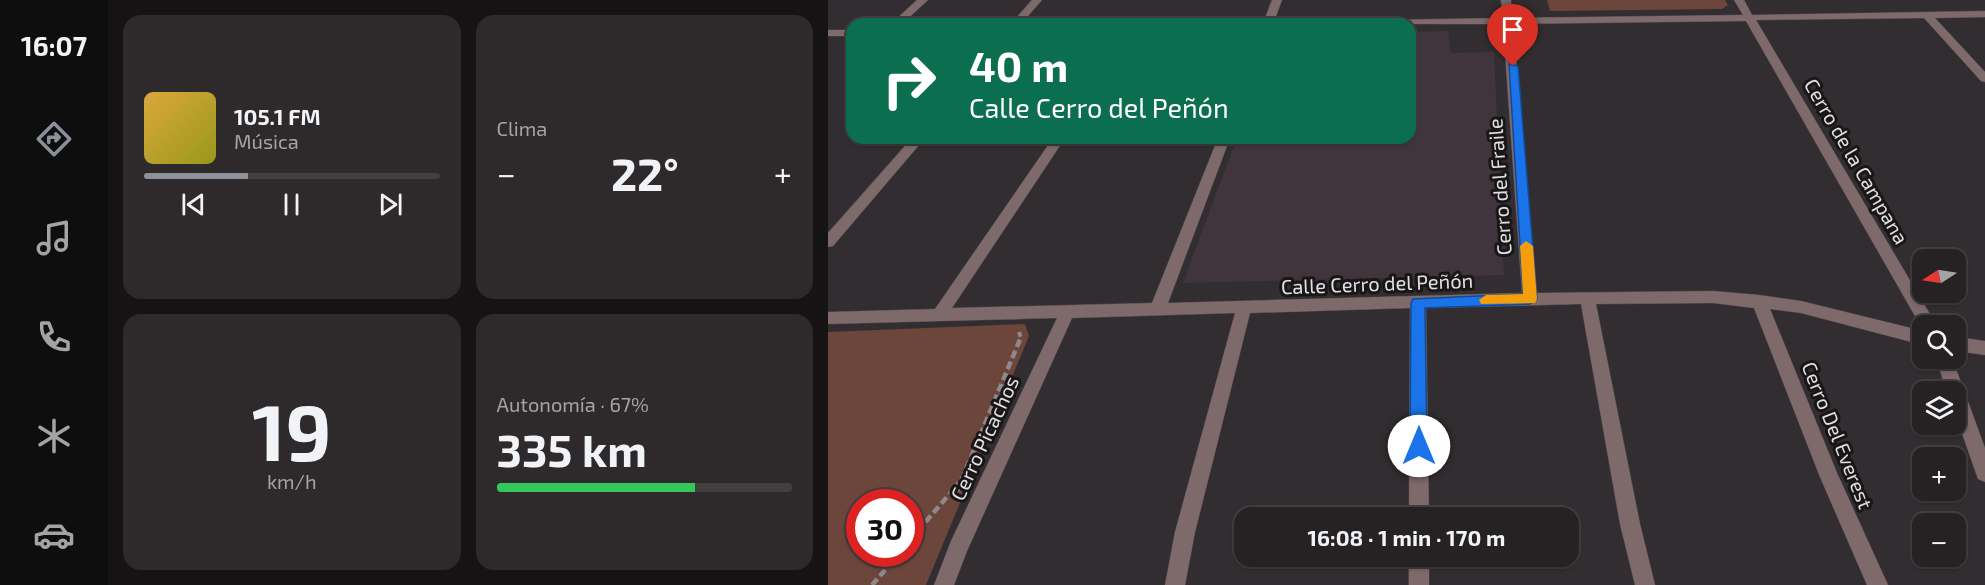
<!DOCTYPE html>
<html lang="es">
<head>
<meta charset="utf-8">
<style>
  :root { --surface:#262224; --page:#2e2a2c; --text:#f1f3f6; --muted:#a4a4a6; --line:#423f41; --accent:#8c9099 }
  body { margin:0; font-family:"Exo 2",sans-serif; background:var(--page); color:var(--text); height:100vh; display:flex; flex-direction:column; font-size:22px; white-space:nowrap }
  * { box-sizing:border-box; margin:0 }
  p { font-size:20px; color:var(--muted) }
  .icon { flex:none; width:33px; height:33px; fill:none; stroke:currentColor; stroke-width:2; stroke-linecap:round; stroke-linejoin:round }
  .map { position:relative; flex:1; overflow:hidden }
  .sheet { display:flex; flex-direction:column; gap:15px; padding:15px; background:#151314; width:720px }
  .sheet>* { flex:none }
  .top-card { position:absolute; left:18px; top:18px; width:570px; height:126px; border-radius:18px; box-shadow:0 2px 4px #0004,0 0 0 2px var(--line); background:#0b6e4f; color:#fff; overflow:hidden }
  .needle { width:39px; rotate:258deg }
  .controls { position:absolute; left:1084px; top:249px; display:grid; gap:12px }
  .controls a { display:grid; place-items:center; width:54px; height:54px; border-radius:12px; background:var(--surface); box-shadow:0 2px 4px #0004,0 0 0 2px var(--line); font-size:30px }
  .speed { position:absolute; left:18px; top:489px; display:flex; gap:12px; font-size:30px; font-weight:700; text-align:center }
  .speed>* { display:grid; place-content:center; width:78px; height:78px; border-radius:50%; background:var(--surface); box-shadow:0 2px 4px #0004,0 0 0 2px var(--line); line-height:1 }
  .speed .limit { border:9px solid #d22; background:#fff; color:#111 }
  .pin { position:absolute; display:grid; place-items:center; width:51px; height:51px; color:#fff; margin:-62px -26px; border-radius:50% 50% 50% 0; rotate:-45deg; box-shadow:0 0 6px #0007 }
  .pin .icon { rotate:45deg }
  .me { position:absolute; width:66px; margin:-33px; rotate:0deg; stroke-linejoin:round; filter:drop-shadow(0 0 4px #0008) }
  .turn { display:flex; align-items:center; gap:21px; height:126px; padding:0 24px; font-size:27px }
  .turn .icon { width:78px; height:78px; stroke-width:2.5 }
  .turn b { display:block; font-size:42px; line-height:51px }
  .big { font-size:45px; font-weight:700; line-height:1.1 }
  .sheet .card { flex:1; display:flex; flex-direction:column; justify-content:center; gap:9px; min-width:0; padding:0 21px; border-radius:18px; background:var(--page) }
  .sheet .dial { align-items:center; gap:0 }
  .dial b { font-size:78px; line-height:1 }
  .song { display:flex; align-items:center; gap:18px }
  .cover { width:72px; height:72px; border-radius:9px; background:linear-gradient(135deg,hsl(40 70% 55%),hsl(60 70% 35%)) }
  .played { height:6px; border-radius:3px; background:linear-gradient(90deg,var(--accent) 35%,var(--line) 35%) }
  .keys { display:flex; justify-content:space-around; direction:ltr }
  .heat { display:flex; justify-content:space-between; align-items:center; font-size:33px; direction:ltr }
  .charge { height:9px; border-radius:4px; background:linear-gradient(90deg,#34c759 67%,var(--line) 0) }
  .sheet .tiles { flex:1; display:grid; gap:15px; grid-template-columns:repeat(2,1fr) }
  .trip { position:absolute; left:406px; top:507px; width:345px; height:60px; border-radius:18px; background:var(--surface); box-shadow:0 2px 4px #0004,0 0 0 2px var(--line); font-weight:700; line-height:60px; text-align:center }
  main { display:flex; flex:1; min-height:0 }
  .menu { display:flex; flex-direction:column; width:108px; justify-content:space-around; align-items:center; background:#0f0e0e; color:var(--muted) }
  .menu .icon { width:42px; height:42px }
  .menu .current { color:var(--accent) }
  .menu b { font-size:27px; color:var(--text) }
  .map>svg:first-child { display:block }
  .built { fill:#40353c }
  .green { fill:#6c463a; fill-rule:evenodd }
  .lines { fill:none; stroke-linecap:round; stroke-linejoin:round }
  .minor-casing { stroke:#4e494c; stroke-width:1 }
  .path-far1 { stroke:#8d898b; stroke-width:4; stroke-dasharray:5 3; stroke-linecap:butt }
  .path { stroke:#8d898b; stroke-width:4.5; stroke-dasharray:8 4; stroke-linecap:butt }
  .minor { fill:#7e696b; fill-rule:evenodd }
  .route { fill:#1a73e8; stroke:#114b97; stroke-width:1.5 }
  .slow { fill:#f59e0b }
  .labels { text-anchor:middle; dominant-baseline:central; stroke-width:6; stroke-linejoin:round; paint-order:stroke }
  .street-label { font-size:20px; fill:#e2dfe1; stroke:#181617 }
</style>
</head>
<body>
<main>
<nav class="menu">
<b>16:07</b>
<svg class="icon current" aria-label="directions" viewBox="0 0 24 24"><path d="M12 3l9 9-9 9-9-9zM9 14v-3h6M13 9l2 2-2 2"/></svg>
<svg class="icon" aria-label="music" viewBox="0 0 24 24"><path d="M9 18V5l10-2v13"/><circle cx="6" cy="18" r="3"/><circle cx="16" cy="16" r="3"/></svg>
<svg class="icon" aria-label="phone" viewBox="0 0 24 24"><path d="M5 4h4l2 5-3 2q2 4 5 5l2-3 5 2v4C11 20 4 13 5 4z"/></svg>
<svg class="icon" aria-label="climate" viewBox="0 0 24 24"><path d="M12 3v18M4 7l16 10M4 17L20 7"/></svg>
<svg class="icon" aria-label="car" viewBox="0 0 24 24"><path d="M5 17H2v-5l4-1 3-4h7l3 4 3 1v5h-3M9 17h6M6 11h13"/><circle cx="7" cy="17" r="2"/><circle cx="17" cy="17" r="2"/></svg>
</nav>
<section class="sheet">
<div class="tiles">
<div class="card">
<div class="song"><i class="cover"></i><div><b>105.1 FM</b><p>Música</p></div></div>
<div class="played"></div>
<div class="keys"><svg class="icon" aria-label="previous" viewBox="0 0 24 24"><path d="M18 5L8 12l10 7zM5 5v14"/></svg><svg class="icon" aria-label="pause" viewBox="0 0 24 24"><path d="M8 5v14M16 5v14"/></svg><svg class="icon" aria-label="next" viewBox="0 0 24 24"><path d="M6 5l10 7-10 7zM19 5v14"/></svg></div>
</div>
<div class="card"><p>Clima</p>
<div class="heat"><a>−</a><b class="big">22°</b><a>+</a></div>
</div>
<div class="card dial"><b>19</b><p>km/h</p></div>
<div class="card"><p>Autonomía · 67%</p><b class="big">335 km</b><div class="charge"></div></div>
</div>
</section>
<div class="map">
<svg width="1157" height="585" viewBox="0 0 1157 585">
  <rect width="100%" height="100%" fill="#322d30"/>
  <path class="built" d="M620,31L623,53L666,52L676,275L355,283L409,138H582V32Z"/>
  <path class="green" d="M719,0H897L900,5L894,9L722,11Z
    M197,324L201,336L98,585H0V332ZM32,502H82V554H32Z"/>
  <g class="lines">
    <defs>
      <path id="minor" d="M89,0H100L74,24H63Z
        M204,0H214L193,24H183Z
        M444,0H454L445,24H435Z
        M673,0H683L684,18L915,15L906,0H916L924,15L1157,11V17L1107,18L1157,72V82L1153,81L1096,18L928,20L1109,326H1095V330L918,21L685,24L709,293L885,291L931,295L973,301L1095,331V345L973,313L942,309L1009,473L1060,585H1039L992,477L926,308L885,303L768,304L812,524L827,585H807L792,524L753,304L598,308L601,518H581L582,308L422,313L367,532L357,585H337L347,532L407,313L244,318L139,551L126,585H106L123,541L229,318L0,324V312L107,309L225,138H237L124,308L324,303L390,138H402L340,303L694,293L675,24H486L491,21L675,18Z
        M0,30H24V36H0Z
        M84,138H97L5,246L0,247V233Z
        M1128,337L1157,341V355L1128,351Z
        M1108,358H1124L1157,448V482L1150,479L1128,416V392H1119Z
        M581,556H601V585H581Z"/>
    </defs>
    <use href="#minor" class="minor-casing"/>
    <path class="path-far1" d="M191,332L193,338"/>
    <path class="path" d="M129,491L193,337
      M82,540L131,483
      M44,585L71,554"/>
    <use href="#minor" class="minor"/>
  </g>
  <path class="route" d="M681,64L690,66L709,299L702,304L597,308L599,446L596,451L591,454L585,451L582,446L583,303L585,299L695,294Z"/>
  <path class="slow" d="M698,241L705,246L709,299L707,303L653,304L651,300L658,295L695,294L692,246Z"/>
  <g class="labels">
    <g class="street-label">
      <text transform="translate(1029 161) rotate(60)">Cerro de la Campana</text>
      <text transform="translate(671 187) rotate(-94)">Cerro del Fraile</text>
      <text transform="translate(549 283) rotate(-2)">Calle Cerro del Peñón</text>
      <text transform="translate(1010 435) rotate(68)">Cerro Del Everest</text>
      <text transform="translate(156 438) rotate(-65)">Cerro Picachos</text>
    </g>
  </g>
</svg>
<div class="controls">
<a><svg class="needle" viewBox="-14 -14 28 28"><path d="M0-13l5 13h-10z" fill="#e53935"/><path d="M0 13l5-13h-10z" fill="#a4a4a6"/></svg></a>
<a><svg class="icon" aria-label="search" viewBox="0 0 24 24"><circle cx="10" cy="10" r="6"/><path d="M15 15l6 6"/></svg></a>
<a><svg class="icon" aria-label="layers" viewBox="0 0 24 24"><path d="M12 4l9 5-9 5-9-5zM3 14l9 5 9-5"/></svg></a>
<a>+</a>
<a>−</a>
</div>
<div class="speed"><div class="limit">30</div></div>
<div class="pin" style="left:685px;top:66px;background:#d93025"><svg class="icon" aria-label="arrive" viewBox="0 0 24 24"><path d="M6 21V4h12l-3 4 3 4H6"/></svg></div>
<svg class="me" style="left:591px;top:446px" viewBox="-20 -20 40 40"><circle r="19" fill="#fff"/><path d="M0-13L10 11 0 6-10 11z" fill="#1a73e8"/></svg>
<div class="trip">16:08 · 1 min · 170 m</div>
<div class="top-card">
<div class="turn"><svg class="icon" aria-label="right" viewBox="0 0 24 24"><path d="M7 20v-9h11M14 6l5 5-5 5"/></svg><div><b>40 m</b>Calle Cerro del Peñón</div></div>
</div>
</div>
</main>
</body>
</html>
